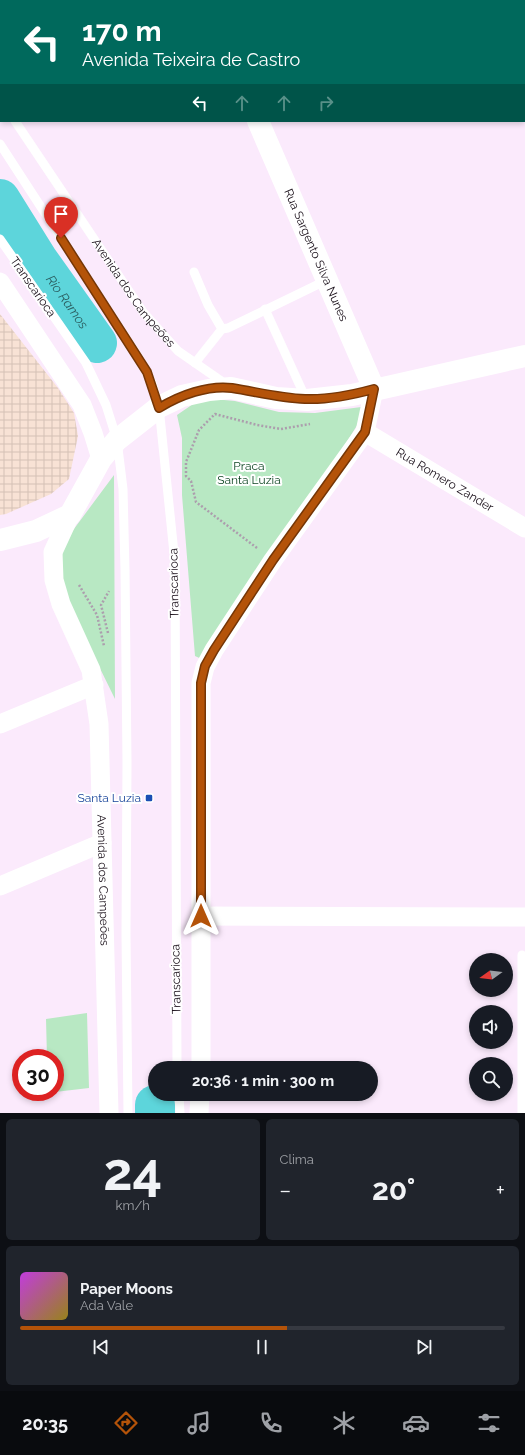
<!DOCTYPE html>
<html lang="pt">
<head>
<meta charset="utf-8">
<style>
  :root { --surface:#171b24; --page:#20242c; --text:#f1f3f6; --muted:#9ea1a6; --line:#363941; --accent:#b45309 }
  body { margin:0; font-family:Raleway,sans-serif; background:var(--page); color:var(--text); height:100vh; display:flex; flex-direction:column; font-size:15px; white-space:nowrap }
  * { box-sizing:border-box; margin:0 }
  p { font-size:13px; color:var(--muted) }
  .icon { flex:none; width:22px; height:22px; fill:none; stroke:currentColor; stroke-width:2; stroke-linecap:round; stroke-linejoin:round }
  .map { position:relative; height:1113px; overflow:hidden }
  .drawer { display:flex; flex-direction:column; gap:6px; padding:6px; background:#0d0f14; flex:1 }
  .drawer>* { flex:none }
  .guide { position:absolute; left:0px; top:0px; width:525px; height:122px; box-shadow:0 2px 6px #0003; background:#00695c; color:#fff; overflow:hidden }
  .needle { width:26px; rotate:255deg }
  .controls { position:absolute; left:469px; top:953px; display:grid; gap:8px }
  .controls a { display:grid; place-items:center; width:44px; height:44px; border-radius:50%; background:var(--surface); box-shadow:0 2px 6px #0003; font-size:20px }
  .speed { position:absolute; left:12px; top:1049px; display:flex; gap:8px; font-size:20px; font-weight:700; text-align:center }
  .speed>* { display:grid; place-content:center; width:52px; height:52px; border-radius:50%; background:var(--surface); box-shadow:0 2px 6px #0003; line-height:1 }
  .speed .limit { border:6px solid #d22; background:#fff; color:#111 }
  .pin { position:absolute; display:grid; place-items:center; width:34px; height:34px; color:#fff; margin:-41px -17px; border-radius:50% 50% 50% 0; rotate:-45deg; box-shadow:0 0 4px #0007 }
  .pin .icon { rotate:45deg }
  .me { position:absolute; width:44px; margin:-22px; rotate:0deg; stroke-linejoin:round; filter:drop-shadow(0 0 3px #0008) }
  .turn { display:flex; align-items:center; gap:14px; height:84px; padding:0 16px; font-size:18px }
  .turn .icon { width:52px; height:52px; stroke-width:2.5 }
  .turn b { display:block; font-size:28px; line-height:34px }
  .lanes { display:flex; align-items:center; height:38px; padding:0 16px; background:#0003; justify-content:center; gap:20px; direction:ltr }
  .lanes .off { opacity:.35 }
  .big { font-size:30px; font-weight:700; line-height:1.1 }
  .drawer .tile { flex:1; display:flex; flex-direction:column; justify-content:center; gap:6px; min-width:0; padding:0 14px; border-radius:6px; background:var(--page) }
  .drawer .dial { align-items:center; gap:0 }
  .dial b { font-size:52px; line-height:1 }
  .song { display:flex; align-items:center; gap:12px }
  .cover { width:48px; height:48px; border-radius:6px; background:linear-gradient(135deg,hsl(290 70% 55%),hsl(50 70% 35%)) }
  .played { height:4px; border-radius:2px; background:linear-gradient(90deg,var(--accent) 55%,var(--line) 55%) }
  .keys { display:flex; justify-content:space-around; direction:ltr }
  .heat { display:flex; justify-content:space-between; align-items:center; font-size:22px; direction:ltr }
  .drawer .tiles { flex:1; display:grid; gap:6px; grid-template-columns:1fr 1fr }
  .tile:last-child { grid-column:span 2 }
  .trip { position:absolute; left:148px; top:1061px; width:230px; height:40px; border-radius:20px; background:var(--surface); box-shadow:0 2px 6px #0003; font-weight:700; line-height:40px; text-align:center }
  .menu { display:flex; height:64px; justify-content:space-around; align-items:center; background:#090b0e; color:var(--muted) }
  .menu .icon { width:28px; height:28px }
  .menu .on { color:var(--accent) }
  .menu b { font-size:18px; color:var(--text) }
  .map>svg:first-child { display:block }
  .industrial { fill:url(#industrial-grid) }
  .green { fill:#b8e8c3 }
  .lines { fill:none; stroke-linecap:round; stroke-linejoin:round }
  .river { stroke:#5dd5db; stroke-width:40 }
  .path { stroke:#ac9ead; stroke-width:2.5; stroke-dasharray:2 2; stroke-linecap:butt }
  .lane { stroke:#fff; stroke-width:9 }
  .street { stroke:#fff; stroke-width:19 }
  .secondary { stroke:#fff; stroke-width:22 }
  .route-casing { stroke:#753606; stroke-width:10 }
  .route { stroke:#b45309; stroke-width:7 }
  .transit-dot { fill:#1a4fb4; stroke:#fff; stroke-width:1.5 }
  .labels { text-anchor:middle; dominant-baseline:central; stroke-width:4; stroke-linejoin:round; paint-order:stroke }
  .street-label { font-size:12px; fill:#1a101a; stroke:#fff }
  .park-label { font-size:12px; fill:#0e4623; stroke:#fff }
  .transit-label { font-size:12px; fill:#164399; stroke:#fff; text-anchor:end }
  .water-label { font-size:13px; font-style:italic; fill:#2b5e60; stroke:#fff }
</style>
</head>
<body>
<div class="map">
<svg width="525" height="1113" viewBox="0 0 525 1113">
  <defs>
    <pattern id="industrial-grid" width="8" height="8" patternUnits="userSpaceOnUse"><rect width="8" height="8" fill="#f8e2d5"/><path d="M0 4h8M4 0v8" fill="none" stroke="#d4c1b6"/></pattern>
  </defs>
  <rect width="100%" height="100%" fill="#fbeafc"/>
  <path class="industrial" d="M0,314L58,388L74,413L78,436L69,479L51,494L6,514L0,515Z"/>
  <path class="green" d="M213,399L235,401L279,412L315,413L369,406L210,663L195,656L182,495V438L177,415L196,402Z
    M114,475L115,699L65,597L59,570L65,541Z
    M87,1013L89,1088L55,1092V1058H47L46,1019Z"/>
  <g class="lines">
    <g class="river">
      <path id="s1" d="M0,199L38,260L97,343"/>
      <path d="M155,1105V1113"/>
    </g>
    <path class="path" d="M257,548L196,502L191,481L186,476V462L199,430L215,414L257,425L281,429L310,424
      M79,585L97,615L104,646
      M108,633L101,605L109,591"/>
    <g class="lane">
      <path d="M0,99L1,101"/>
      <path id="s2" d="M15,121L143,312L178,351L227,385"/>
      <path d="M0,144L139,358L152,383L159,407L175,563L177,1068"/>
      <path d="M0,239L86,363L106,405L117,440L123,489L125,570L127,763L126,934L128,1113"/>
      <path d="M194,272L208,305L222,329L228,328L327,280"/>
      <path d="M265,309L306,399"/>
      <path d="M195,363L222,329"/>
      <path d="M522,955V1113"/>
      <path d="M179,1094L180,1113"/>
    </g>
    <g class="street">
      <path d="M0,282L82,405L93,433L101,459"/>
      <path id="s3" d="M365,432L525,528"/>
      <path id="s4" d="M70,515L53,552L54,580L61,604L91,670L99,724L109,1113"/>
      <path d="M0,724L94,685"/>
      <path d="M0,886L102,843"/>
      <path d="M201,916L525,917"/>
      <path d="M201,1068V683L205,667L214,650L273,560L365,432L374,389"/>
      <path d="M199,1113L200,1094"/>
    </g>
    <g class="secondary">
      <path d="M206,0L207,1"/>
      <path id="s5" d="M258,121L374,389"/>
      <path d="M0,540L36,531L70,515L101,459L117,440L159,407L182,396L209,390L231,388L276,398L307,400L352,395L525,356"/>
    </g>
  </g>
  <g class="lines">
    <defs>
      <path id="route" d="M61,238L147,372L159,408C180,395 208,385 232,388C257,392 280,398 305,399C328,400 352,395 374,389L365,432L273,560L214,650L205,666L201,683V916"/>
    </defs>
    <use href="#route" class="route-casing"/>
    <use href="#route" class="route"/>
  </g>
  <rect class="transit-dot" x="145" y="794" width="8" height="8" rx="2"/>
  <g class="labels">
    <g class="street-label">
      <text stroke="none"><textPath href="#s5" startOffset="146">Rua Sargento Silva Nunes</textPath></text>
      <text transform="translate(33 287) rotate(55)">Transcarioca</text>
      <text stroke="none"><textPath href="#s2" startOffset="209">Avenida dos Campeões</textPath></text>
      <text stroke="none"><textPath href="#s3" startOffset="93">Rua Romero Zander</textPath></text>
      <text transform="translate(174 583) rotate(-91)">Transcarioca</text>
      <text stroke="none"><textPath href="#s4" startOffset="377">Avenida dos Campeões</textPath></text>
      <text transform="translate(176 979) rotate(-91)">Transcarioca</text>
    </g>
    <g class="park-label">
      <text x="249" y="466">Praca<tspan x="249" dy="14">Santa Luzia</tspan></text>
    </g>
    <g class="transit-label">
      <text x="141" y="798">Santa Luzia</text>
    </g>
    <g class="water-label">
      <text stroke="none"><textPath href="#s1" startOffset="123">Rio Ramos</textPath></text>
    </g>
  </g>
</svg>
<div class="controls">
<a><svg class="needle" viewBox="-14 -14 28 28"><path d="M0-13l5 13h-10z" fill="#e53935"/><path d="M0 13l5-13h-10z" fill="#9ea1a6"/></svg></a>
<a><svg class="icon" aria-label="sound" viewBox="0 0 24 24"><path d="M4 9h4l5-4v14l-5-4H4zM17 9q2 3 0 6"/></svg></a>
<a><svg class="icon" aria-label="search" viewBox="0 0 24 24"><circle cx="10" cy="10" r="6"/><path d="M15 15l6 6"/></svg></a>
</div>
<div class="speed"><div class="limit">30</div></div>
<div class="pin" style="left:61px;top:238px;background:#d93025"><svg class="icon" aria-label="arrive" viewBox="0 0 24 24"><path d="M6 21V4h12l-3 4 3 4H6"/></svg></div>
<svg class="me" style="left:201px;top:916px" viewBox="-20 -20 40 40"><path d="M0-17L14 15 0 8-14 15z" fill="#b45309" stroke="#fff" stroke-width="4"/></svg>
<div class="trip">20:36 · 1 min · 300 m</div>
<div class="guide">
<div class="turn"><svg class="icon" aria-label="left" viewBox="0 0 24 24"><path d="M17 20v-9H6M10 6l-5 5 5 5"/></svg><div><b>170 m</b>Avenida Teixeira de Castro</div></div>
<div class="lanes"><svg class="icon" aria-label="left" viewBox="0 0 24 24"><path d="M17 20v-9H6M10 6l-5 5 5 5"/></svg><svg class="icon off" aria-label="ahead" viewBox="0 0 24 24"><path d="M12 20V5M6 11l6-6 6 6"/></svg><svg class="icon off" aria-label="ahead" viewBox="0 0 24 24"><path d="M12 20V5M6 11l6-6 6 6"/></svg><svg class="icon off" aria-label="right" viewBox="0 0 24 24"><path d="M7 20v-9h11M14 6l5 5-5 5"/></svg></div>
</div>
</div>
<section class="drawer">
<div class="tiles">
<div class="tile dial"><b>24</b><p>km/h</p></div>
<div class="tile"><p>Clima</p>
<div class="heat"><a>−</a><b class="big">20°</b><a>+</a></div>
</div>
<div class="tile">
<div class="song"><i class="cover"></i><div><b>Paper Moons</b><p>Ada Vale</p></div></div>
<div class="played"></div>
<div class="keys"><svg class="icon" aria-label="previous" viewBox="0 0 24 24"><path d="M18 5L8 12l10 7zM5 5v14"/></svg><svg class="icon" aria-label="pause" viewBox="0 0 24 24"><path d="M8 5v14M16 5v14"/></svg><svg class="icon" aria-label="next" viewBox="0 0 24 24"><path d="M6 5l10 7-10 7zM19 5v14"/></svg></div>
</div>
</div>
</section>
<nav class="menu">
<b>20:35</b>
<svg class="icon on" aria-label="directions" viewBox="0 0 24 24"><path d="M12 3l9 9-9 9-9-9zM9 14v-3h6M13 9l2 2-2 2"/></svg>
<svg class="icon" aria-label="music" viewBox="0 0 24 24"><path d="M9 18V5l10-2v13"/><circle cx="6" cy="18" r="3"/><circle cx="16" cy="16" r="3"/></svg>
<svg class="icon" aria-label="phone" viewBox="0 0 24 24"><path d="M5 4h4l2 5-3 2q2 4 5 5l2-3 5 2v4C11 20 4 13 5 4z"/></svg>
<svg class="icon" aria-label="climate" viewBox="0 0 24 24"><path d="M12 3v18M4 7l16 10M4 17L20 7"/></svg>
<svg class="icon" aria-label="car" viewBox="0 0 24 24"><path d="M5 17H2v-5l4-1 3-4h7l3 4 3 1v5h-3M9 17h6M6 11h13"/><circle cx="7" cy="17" r="2"/><circle cx="17" cy="17" r="2"/></svg>
<svg class="icon" aria-label="filters" viewBox="0 0 24 24"><path d="M4 7h16M4 17h16"/><circle cx="9" cy="7" r="2"/><circle cx="15" cy="17" r="2"/></svg>
</nav>
</body>
</html>
